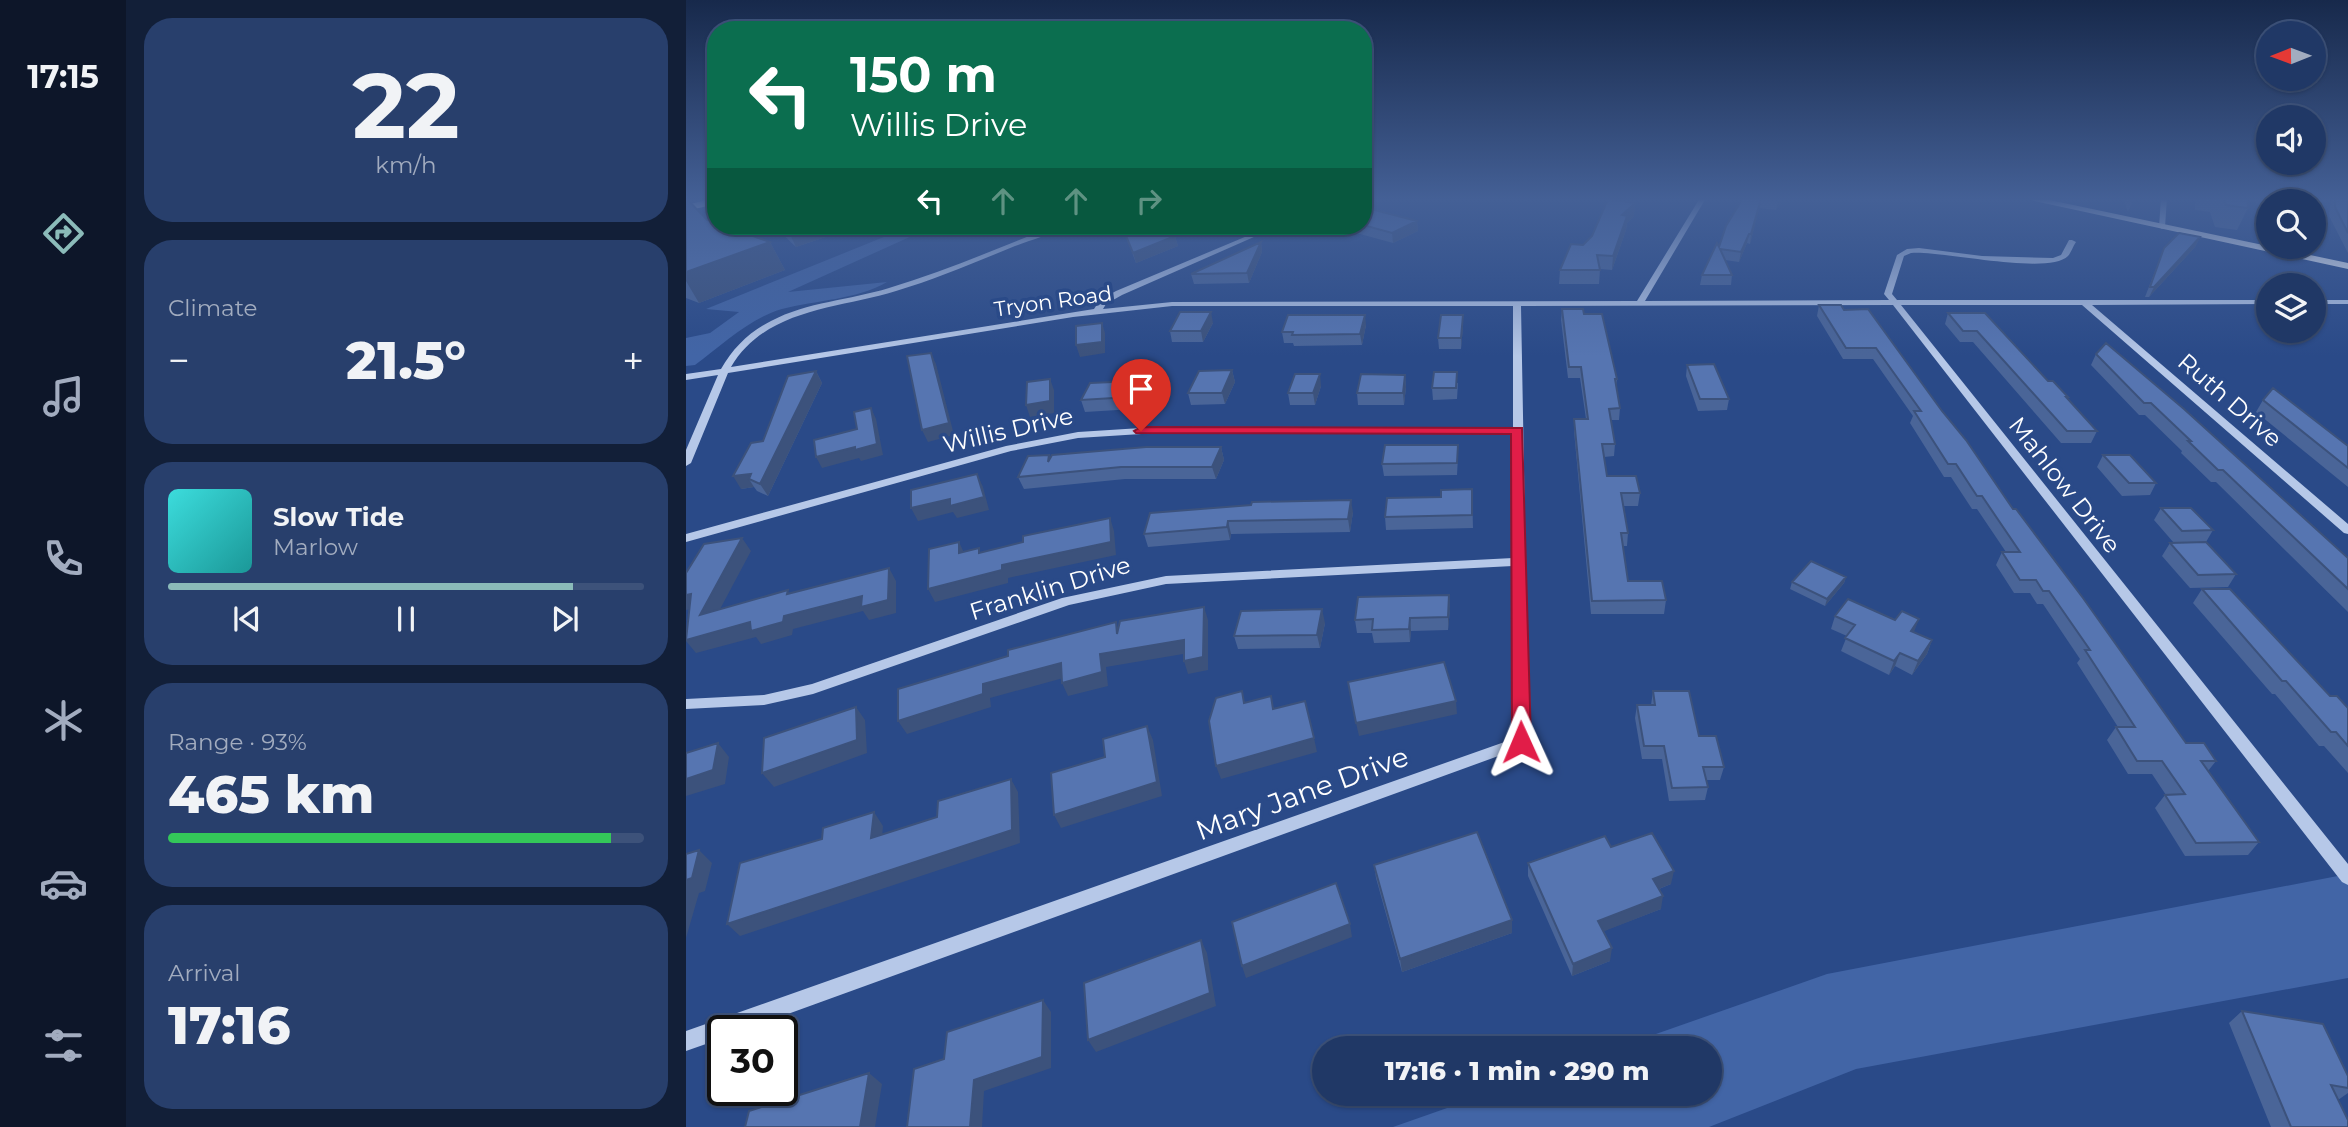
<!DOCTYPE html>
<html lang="en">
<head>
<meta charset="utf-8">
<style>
  :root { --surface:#203866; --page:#283f6c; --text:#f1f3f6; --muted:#a2acbf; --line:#3d527a; --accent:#8bbbb9 }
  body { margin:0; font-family:Montserrat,sans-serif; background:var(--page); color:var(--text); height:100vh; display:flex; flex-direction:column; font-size:26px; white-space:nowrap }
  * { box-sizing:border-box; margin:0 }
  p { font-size:23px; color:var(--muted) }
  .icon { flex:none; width:38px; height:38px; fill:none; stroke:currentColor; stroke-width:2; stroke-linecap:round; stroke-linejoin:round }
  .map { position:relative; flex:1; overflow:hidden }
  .drawer { display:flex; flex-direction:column; gap:18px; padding:18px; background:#121f38; width:560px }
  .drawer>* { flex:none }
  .banner { position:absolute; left:21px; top:21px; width:665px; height:214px; border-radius:28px; box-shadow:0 2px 5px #0004,0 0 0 2px var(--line); background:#0b6e4f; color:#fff; overflow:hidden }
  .needle { width:46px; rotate:269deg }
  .buttons { position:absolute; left:1570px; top:21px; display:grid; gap:14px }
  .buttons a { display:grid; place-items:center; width:70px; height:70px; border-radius:50%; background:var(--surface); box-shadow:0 2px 5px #0004,0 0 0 2px var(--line); font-size:35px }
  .speed { position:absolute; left:21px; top:1015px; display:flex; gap:14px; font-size:35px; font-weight:700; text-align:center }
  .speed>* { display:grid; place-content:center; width:91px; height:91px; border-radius:50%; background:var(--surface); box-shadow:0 2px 5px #0004,0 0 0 2px var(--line); line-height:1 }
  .speed .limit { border:4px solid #111; border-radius:10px; background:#fff; color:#111 }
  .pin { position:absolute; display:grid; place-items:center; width:60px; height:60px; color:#fff; margin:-72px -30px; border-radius:50% 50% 50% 0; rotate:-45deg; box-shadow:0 0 7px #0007 }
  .pin .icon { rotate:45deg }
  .me { position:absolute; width:77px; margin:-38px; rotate:359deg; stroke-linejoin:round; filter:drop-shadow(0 0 5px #0008) }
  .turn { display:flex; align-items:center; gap:24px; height:147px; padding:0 28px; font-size:32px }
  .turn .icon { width:91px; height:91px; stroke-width:2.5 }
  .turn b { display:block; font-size:49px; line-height:60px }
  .lanes { display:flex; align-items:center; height:66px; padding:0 28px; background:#0003; justify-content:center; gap:35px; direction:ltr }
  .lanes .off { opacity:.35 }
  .big { font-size:52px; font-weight:800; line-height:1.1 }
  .drawer .card { flex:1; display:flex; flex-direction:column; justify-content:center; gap:10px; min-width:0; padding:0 24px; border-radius:28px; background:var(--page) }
  .drawer .dial { align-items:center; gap:0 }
  .dial b { font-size:91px; line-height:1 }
  .song { display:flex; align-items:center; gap:21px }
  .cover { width:84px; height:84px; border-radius:10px; background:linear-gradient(135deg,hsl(180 70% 55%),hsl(180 70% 35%)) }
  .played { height:7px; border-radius:4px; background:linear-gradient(90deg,var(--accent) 85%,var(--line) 85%) }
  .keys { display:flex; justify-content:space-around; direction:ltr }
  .heat { display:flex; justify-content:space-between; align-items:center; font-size:38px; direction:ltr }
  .charge { height:10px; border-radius:5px; background:linear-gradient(90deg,#34c759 93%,var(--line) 0) }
  .trip { position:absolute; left:626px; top:1036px; width:410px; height:70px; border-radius:35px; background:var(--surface); box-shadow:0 2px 5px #0004,0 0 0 2px var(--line); font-weight:800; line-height:70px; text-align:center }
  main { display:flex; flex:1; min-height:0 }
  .dock { display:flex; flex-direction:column; width:126px; justify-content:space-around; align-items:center; background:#0d1629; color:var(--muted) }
  .dock .icon { width:49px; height:49px }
  .dock .active { color:var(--accent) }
  .dock b { font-size:32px; color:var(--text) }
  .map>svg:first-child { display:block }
  .green { fill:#4265a6 }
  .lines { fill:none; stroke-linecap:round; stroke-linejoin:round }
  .minor { fill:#b6c8e8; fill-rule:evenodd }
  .major { fill:#f8fafe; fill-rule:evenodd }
  .wall { fill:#4a6598 }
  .shaded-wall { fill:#3c527c }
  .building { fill:#5675b1; stroke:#3c527c; stroke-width:2 }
  .route { fill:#e11d48; stroke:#92132f; stroke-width:2 }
  .labels { text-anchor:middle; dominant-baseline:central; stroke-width:7; stroke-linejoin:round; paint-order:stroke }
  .far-street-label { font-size:21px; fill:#fff; stroke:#2a4a88 }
  .street-label { font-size:24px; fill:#fff; stroke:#2a4a88 }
  .near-street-label { font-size:28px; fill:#fff; stroke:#2a4a88 }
</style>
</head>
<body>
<main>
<nav class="dock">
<b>17:15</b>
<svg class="icon active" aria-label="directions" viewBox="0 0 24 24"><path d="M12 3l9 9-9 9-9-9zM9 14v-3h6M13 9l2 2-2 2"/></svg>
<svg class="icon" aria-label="music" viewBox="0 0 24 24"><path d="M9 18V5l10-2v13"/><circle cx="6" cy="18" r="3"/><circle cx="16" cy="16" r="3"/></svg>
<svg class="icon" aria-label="phone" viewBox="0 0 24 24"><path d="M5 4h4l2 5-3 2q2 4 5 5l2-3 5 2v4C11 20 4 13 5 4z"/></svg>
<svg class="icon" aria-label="climate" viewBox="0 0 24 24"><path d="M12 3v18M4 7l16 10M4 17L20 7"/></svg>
<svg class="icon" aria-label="car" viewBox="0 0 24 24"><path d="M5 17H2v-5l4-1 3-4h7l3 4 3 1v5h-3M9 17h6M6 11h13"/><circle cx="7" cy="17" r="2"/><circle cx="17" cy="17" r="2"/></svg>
<svg class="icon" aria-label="filters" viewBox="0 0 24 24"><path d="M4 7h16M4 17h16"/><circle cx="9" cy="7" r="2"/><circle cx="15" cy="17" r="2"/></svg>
</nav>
<section class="drawer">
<div class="card dial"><b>22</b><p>km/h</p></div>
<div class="card"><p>Climate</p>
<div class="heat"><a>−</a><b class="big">21.5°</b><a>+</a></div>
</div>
<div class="card">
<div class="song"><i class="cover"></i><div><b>Slow Tide</b><p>Marlow</p></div></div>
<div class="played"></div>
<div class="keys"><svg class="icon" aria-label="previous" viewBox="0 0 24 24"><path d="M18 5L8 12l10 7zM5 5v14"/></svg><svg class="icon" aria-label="pause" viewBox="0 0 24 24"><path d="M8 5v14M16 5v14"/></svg><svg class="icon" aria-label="next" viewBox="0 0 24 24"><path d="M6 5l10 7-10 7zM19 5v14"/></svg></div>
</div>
<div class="card"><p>Range · 93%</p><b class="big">465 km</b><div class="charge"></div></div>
<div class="card"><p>Arrival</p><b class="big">17:16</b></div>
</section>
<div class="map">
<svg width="1662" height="1127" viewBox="0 0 1662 1127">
  <rect width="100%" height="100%" fill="#2a4a88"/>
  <path class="green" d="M225,226H248L102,292L201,282C170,300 130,300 96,309C64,318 35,346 9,365L0,366V338L24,333L53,312L20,309Z
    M1662,874V978L1170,1069L1023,1127H707L801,1094H1024V1048H930L1141,974Z"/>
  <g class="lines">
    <path class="minor" d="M1014,198H1020L959,301L1203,300L1198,294L1211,255L1221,249L1233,248L1296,256L1367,258L1375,255L1383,240H1386L1390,242C1387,246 1385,253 1382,256C1362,276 1254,250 1225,253L1218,256L1206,294L1211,300H1582V304L1406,305L1662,524V534L1658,533L1396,305H1215L1662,864V885L1656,882L1207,305L835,306L843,742L840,746L55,1031H37V1038L0,1051V1031L827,739V566L480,584L383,605L127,694L78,705L0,709V699L78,695L126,684L376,598L480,576L827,558V434H455L392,438L325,451L0,542V534L320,446L392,432L455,428H827V306H486L387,317L42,373L5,463L0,466V450L32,375L0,380V374L35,369C47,348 63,332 85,321C121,302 164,300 203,288C260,271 314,247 369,226H378C364,235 345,240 329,246C290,262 250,279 210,291C152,309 80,308 45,367L408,309L414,300L430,291L585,226H593L436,295L420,304L417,309L486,302L951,301Z
      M1475,198H1481L1479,227L1476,229L1473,227Z
      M1628,300H1662V304H1628Z"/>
    <path class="major" d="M29,198L30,204L0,211V205Z
      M1335,198H1354L1662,263V269Z"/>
  </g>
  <path class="wall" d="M0,198L21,220L84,242L99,270L13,303L0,298Z
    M1057,198H1098L1090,210L1073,208L1064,244L1061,243L1053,262L1039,260L1046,275L1045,285H1014L1016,275L1033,247Z
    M1437,198H1448L1442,212Z
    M1509,198H1561L1562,208L1551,230L1529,227L1524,212L1509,210Z
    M1562,198H1602L1603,199L1601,201H1582V206H1575Z
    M1645,198H1662V253L1643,216Z
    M949,203L948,216L941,223L940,230L926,270L914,269L913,284H873L874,270L897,245Z
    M731,221L732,231L707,243L645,226H677Z
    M88,226H148L151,233L110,247Z
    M436,226L489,236L492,246L450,263Z
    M1514,237L1509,247L1463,297H1459L1478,248Z
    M575,242L576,252L563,283L508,284L505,274Z
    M1133,305L1158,310L1327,509L1500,743L1530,761L1522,771L1573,842L1562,855L1499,856L1469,808L1479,795H1480L1466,774H1442L1421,740L1430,727H1432L1391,663L1394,659L1357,604H1351L1344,593H1328L1310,565L1316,552H1320L1291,509H1286L1265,477H1258L1224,423L1227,416L1187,359H1157L1131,316Z
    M876,309L898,314L931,379L930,388L934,408L933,420H925L929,444L928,456L918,457L921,476L954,493L952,506H938L942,533L941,546H937L942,581L980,600L978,614H905L888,431V419H900L894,378H882L875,320Z
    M1262,313H1299L1362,381L1382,397L1381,399L1411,431L1405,443H1375L1287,342H1274L1259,324Z
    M527,323L517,342H486L484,331Z
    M680,325L676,345L608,346L607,343H598L596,332Z
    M777,326L775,349H753L752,338Z
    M1410,354L1662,558V612L1530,482H1525L1495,453L1496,451L1459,415H1453L1405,365Z
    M1001,365L1043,399L1041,410L1012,411L1000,376Z
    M546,370L549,382L539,404L505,405L502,393Z
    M130,371L136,383L82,496L71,491L68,487L55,489L77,441Z
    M719,375L720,387L718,405H672L671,393Z
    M772,383L771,399L747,400L746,388Z
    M635,386L629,405H604L602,393Z
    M455,392L448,409L399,412L395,400Z
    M1577,400L1662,446V487L1570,412Z
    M535,447L538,460L530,479H439L338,489L332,477L363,455L364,459Z
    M1417,455L1470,483L1464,495L1436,496L1411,467Z
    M772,457L771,475L698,476L696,464Z
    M786,489L787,528L700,530L699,517L755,497Z
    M1475,508L1527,530L1520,542L1550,574L1542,587L1504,588L1476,556L1484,543H1488L1468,520Z
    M667,512L664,532L545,534L544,540L462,547L458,534L464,513Z
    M1160,577L1158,583L1139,606L1104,589L1106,582Z
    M1516,589L1644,696L1662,708V773L1638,746H1633L1589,694H1586L1507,603Z
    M763,595L764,609L762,630L725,631L724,642L688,643L686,633H671L669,620Z
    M1149,616L1228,632L1246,640L1241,654L1226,675L1209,666L1203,675L1155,651L1161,636L1145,629Z
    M639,623L634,648L552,649L548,636Z
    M967,691L1013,736L1038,767L1034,780H1020L1022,787L1019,800L983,801L976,759H956L949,718L951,705H965Z
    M925,847L985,884L973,889L975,909L917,931L924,961L886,976L842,876V863Z
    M688,865L826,920V933L716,972L690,878Z
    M1556,1011L1662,1076V1093L1652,1100L1662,1127H1585L1543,1023Z"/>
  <path class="shaded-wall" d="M1094,198H1098L1090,210L1092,201Z
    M1075,199L1073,208L1064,244L1065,234Z
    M949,203L948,216L941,223L940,230L926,270L927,256L936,215Z
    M731,221L732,231L707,243L706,233Z
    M100,226H148L151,233L110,247Z
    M1063,234L1061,243L1053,262L1055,252Z
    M489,236L492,246L450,263L447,253Z
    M1514,237L1509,247L1463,297L1468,287Z
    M84,242L99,270L13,303L0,281V272Z
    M575,242L576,252L563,283L561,273Z
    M525,312L527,323L517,342L515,331Z
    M679,315L680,325L676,345L674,334Z
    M777,315V326L775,349V338Z
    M416,323L419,333V353L394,357L390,345Z
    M245,353L250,364L268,435L242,442L236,430Z
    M546,370L549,382L539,404L536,393Z
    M130,371L136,383L82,496L74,484Z
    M634,374L635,386L629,405L627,393Z
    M719,375L720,387L718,405L717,393Z
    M364,379L368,390V413L344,417L340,405Z
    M451,381L455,392L448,409L444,397Z
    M185,408L190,419L197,455L175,461L173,458L136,468L130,457L169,447Z
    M535,447L538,460L530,479L526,467Z
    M65,474L63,479L68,487L55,489L47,476Z
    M291,474L297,487L303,510L271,518L267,512L232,521L225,508L264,499Z
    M665,500L667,512L664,532L662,519Z
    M424,518L428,531L430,555L322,578V583L249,602L242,589L316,565Z
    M542,521L545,534L544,540L541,527Z
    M56,538L65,551L24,628L14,615Z
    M273,542L279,555L273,553Z
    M203,568L210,581V613L183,620L177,611L107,629L106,635L75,644L70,637L10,653L0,641V640L64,622L98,616Z
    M1160,577L1158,583L1139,606L1141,599Z
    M5,594L15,607L0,610V595Z
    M763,595L764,609L762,630V617Z
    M518,607L522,620V670L502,674L498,661Z
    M636,609L639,623L634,648L631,635Z
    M724,618L725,631L724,642L723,629Z
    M1233,619L1228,632L1225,631Z
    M498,640L503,653L420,667L422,686L382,696L376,683L414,654Z
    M1246,640L1241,654L1226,675L1232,661Z
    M1214,653L1209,666L1203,675L1208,661Z
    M375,663L381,677L304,698L305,707L221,734L212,721L297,684Z
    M770,701L771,714L673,736L670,723Z
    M170,707L179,720L181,753L88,787L76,773Z
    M461,726L467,740L476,796L375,828L368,815Z
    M628,738L631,752L535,779L530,766Z
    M32,743L43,757L39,784L0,796V779Z
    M325,779L332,792L334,843L54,936L41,924L326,830Z
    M188,812L197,826L195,851L185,838Z
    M13,850L26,863L19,891L13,893L0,938V880Z
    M988,871L985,884L965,892L967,879Z
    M977,896L975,909L911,934L912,921Z
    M826,920V933L716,972L714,959Z
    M664,924L666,937L560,978L556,966Z
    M515,940L521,953L530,1006L410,1052L402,1040Z
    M926,948L924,961L886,976L887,964Z
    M357,1000L365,1012V1068L298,1091L296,1127H284L288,1080Z
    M183,1073L196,1084L189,1127H174Z"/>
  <path class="building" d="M0,198L21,220L30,223V226H38L84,242L0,272Z
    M1057,198H1094L1092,201L1075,199L1065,234H1063L1055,252L1034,249L1046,275H1016L1031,243L1033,247L1040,226Z
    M1537,198H1561L1562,208L1540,205Z
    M1649,198H1662V233L1649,207Z
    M922,199L949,203L936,215L941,216L927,256L911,255L914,270H874L885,244L897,245L906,236Z
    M677,207L731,221L706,233L677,225Z
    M436,226H451L489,236L447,253Z
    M1493,233L1514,237L1468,287H1464L1478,248Z
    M575,242L561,273L505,274Z
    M1133,305H1155L1158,310L1182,309L1256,411L1280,440L1327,509H1330L1397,598L1500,743H1518L1530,761H1515L1573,842L1510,843L1479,795L1499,794L1476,761H1451L1430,727H1449L1399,650H1404L1363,591H1357L1350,580H1334L1316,552H1334L1296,496H1291L1270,464H1262L1228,411H1235L1190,348H1160Z
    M876,309H897L898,314H916L931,379H929L934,408L923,409L929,444H916L921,476H950L954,493H935L942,533H935L942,581H976L980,600L906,601L888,419H902L895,367H883Z
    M494,312H525L515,331H484Z
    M1262,313H1299L1362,381H1367L1382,397H1380L1411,431H1381L1291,331H1277Z
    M602,315H679L674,334L606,335L607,332H596Z
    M755,315H777L775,338H752Z
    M416,323V342L390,345V326Z
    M1420,343L1498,409L1662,558V589L1537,470H1532L1502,441H1505L1465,403H1458L1410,354Z
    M245,353L263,423L236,430L221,356Z
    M1028,364L1043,399H1014L1001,365Z
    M546,370L536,393H502L513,371Z
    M130,371L74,484L63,479L65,474L47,476L65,443L77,441L102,376Z
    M748,372H771L770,388H746Z
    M609,374H634L627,393H602Z
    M675,374L719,375L717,393H671Z
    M364,379V401L340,405L341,382Z
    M451,381L444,397L395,400L404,383Z
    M1587,388L1662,446V468L1577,400Z
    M185,408L191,444L169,450V447L130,457L128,440L171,429L168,412Z
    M699,445H772L771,463L696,464Z
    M460,447H535L526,467H435L332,477L342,456L363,455L362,462L366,455Z
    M1417,455H1444L1470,483H1443Z
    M291,474L298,497L264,506V499L225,508V490Z
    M786,489V515L699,517L701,498L755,497V490Z
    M665,500L662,519L542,521L541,527L458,534L464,513L565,505L566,502Z
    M1475,508H1505L1527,530L1496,531Z
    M424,518L425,542L316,565V570L242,589L243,549L273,542V553L293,548V553L337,542V536Z
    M56,538L14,615L102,590L101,594L203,568L202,600L175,607L176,596L98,616L97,622L65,631L64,622L0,640L5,594L0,595V573L18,544Z
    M1520,542L1550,574L1512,575L1484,543Z
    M1125,561L1160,577L1141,599L1106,582Z
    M1516,589H1544L1644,696H1651L1662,708V746L1650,732H1645L1600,681H1596Z
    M763,595L762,617L724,618L723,629L686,630L687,619L669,620L672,597Z
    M1162,599L1209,620L1216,611L1233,619L1225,631L1246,640L1232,661L1214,653L1208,661L1159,638L1169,625L1149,616Z
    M518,607L517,657L498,661V640L414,654L416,672L376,683L375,663L297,684V694L212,721V689L322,656V650L430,622L431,634L434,621Z
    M636,609L631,635L548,636L555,611Z
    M758,662L770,701L670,723L662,682Z
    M556,691L558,703L585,696L587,709L619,701L628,738L530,766L523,721L530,698Z
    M967,691H1003L1013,736H1030L1038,767H1017L1022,787L986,788L978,746H958L951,705H969Z
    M170,707L171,740L76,773L78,738Z
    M461,726L471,782L368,815L365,773L419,757L417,739Z
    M32,743L27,770L0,779V753Z
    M325,779L326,830L41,924L54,863L136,839L137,828L188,812L185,838L251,817L252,801Z
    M791,832L826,920L714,959L688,865Z
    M966,833L988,871L967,879L977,896L912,921L926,948L887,964L842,863L919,836L925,847Z
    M13,850L6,878L0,880V854Z
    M650,883L664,924L556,966L546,922Z
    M515,940L524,993L402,1040L398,983Z
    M357,1000L356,1057L288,1080L284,1127H221L228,1069L258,1059L261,1032Z
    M1556,1011L1637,1024L1662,1076V1088L1645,1085L1662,1120V1127H1605Z
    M183,1073L174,1127H59L63,1111Z"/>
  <linearGradient id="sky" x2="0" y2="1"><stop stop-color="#17294b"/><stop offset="0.56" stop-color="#446096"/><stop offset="1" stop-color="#446096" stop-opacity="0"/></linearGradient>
  <rect width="1662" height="356" fill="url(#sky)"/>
  <path class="route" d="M455,427L836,428L845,742L842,748L835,750L829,748L826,742L825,434L450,433L448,431Z"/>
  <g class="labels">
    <g class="far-street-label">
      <text transform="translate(367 301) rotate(-8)">Tryon Road</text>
    </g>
    <g class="street-label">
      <text transform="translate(1544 400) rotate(41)">Ruth Drive</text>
      <text transform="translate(322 430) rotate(-13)">Willis Drive</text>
      <text transform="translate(1379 485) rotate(52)">Mahlow Drive</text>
      <text transform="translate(364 588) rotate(-17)">Franklin Drive</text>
    </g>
    <g class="near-street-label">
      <text transform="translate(616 793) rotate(-20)">Mary Jane Drive</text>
    </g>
  </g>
</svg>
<div class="buttons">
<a><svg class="needle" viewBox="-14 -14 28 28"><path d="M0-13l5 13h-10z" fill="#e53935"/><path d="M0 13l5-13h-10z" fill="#a2acbf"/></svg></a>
<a><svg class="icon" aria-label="sound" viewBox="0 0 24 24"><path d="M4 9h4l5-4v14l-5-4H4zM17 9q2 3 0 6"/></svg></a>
<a><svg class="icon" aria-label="search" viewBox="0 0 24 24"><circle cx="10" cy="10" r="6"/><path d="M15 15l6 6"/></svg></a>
<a><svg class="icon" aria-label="layers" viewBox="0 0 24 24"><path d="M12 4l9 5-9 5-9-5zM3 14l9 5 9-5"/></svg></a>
</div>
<div class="speed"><div class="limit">30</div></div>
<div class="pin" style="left:455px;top:431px;background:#d93025"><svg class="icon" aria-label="arrive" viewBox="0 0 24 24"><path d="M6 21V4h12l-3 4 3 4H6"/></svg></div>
<svg class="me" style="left:835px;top:742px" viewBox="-20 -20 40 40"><path d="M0-17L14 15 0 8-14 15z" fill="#e11d48" stroke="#fff" stroke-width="4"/></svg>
<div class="trip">17:16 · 1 min · 290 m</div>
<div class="banner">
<div class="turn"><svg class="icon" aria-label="left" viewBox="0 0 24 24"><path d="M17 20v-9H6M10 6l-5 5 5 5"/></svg><div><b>150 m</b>Willis Drive</div></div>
<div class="lanes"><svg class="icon" aria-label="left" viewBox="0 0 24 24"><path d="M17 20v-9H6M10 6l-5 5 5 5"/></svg><svg class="icon off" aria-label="ahead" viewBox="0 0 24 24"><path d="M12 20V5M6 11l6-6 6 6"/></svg><svg class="icon off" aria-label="ahead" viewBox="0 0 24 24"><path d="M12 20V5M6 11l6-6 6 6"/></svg><svg class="icon off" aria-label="right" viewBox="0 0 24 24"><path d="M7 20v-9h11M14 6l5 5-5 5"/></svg></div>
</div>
</div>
</main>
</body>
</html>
